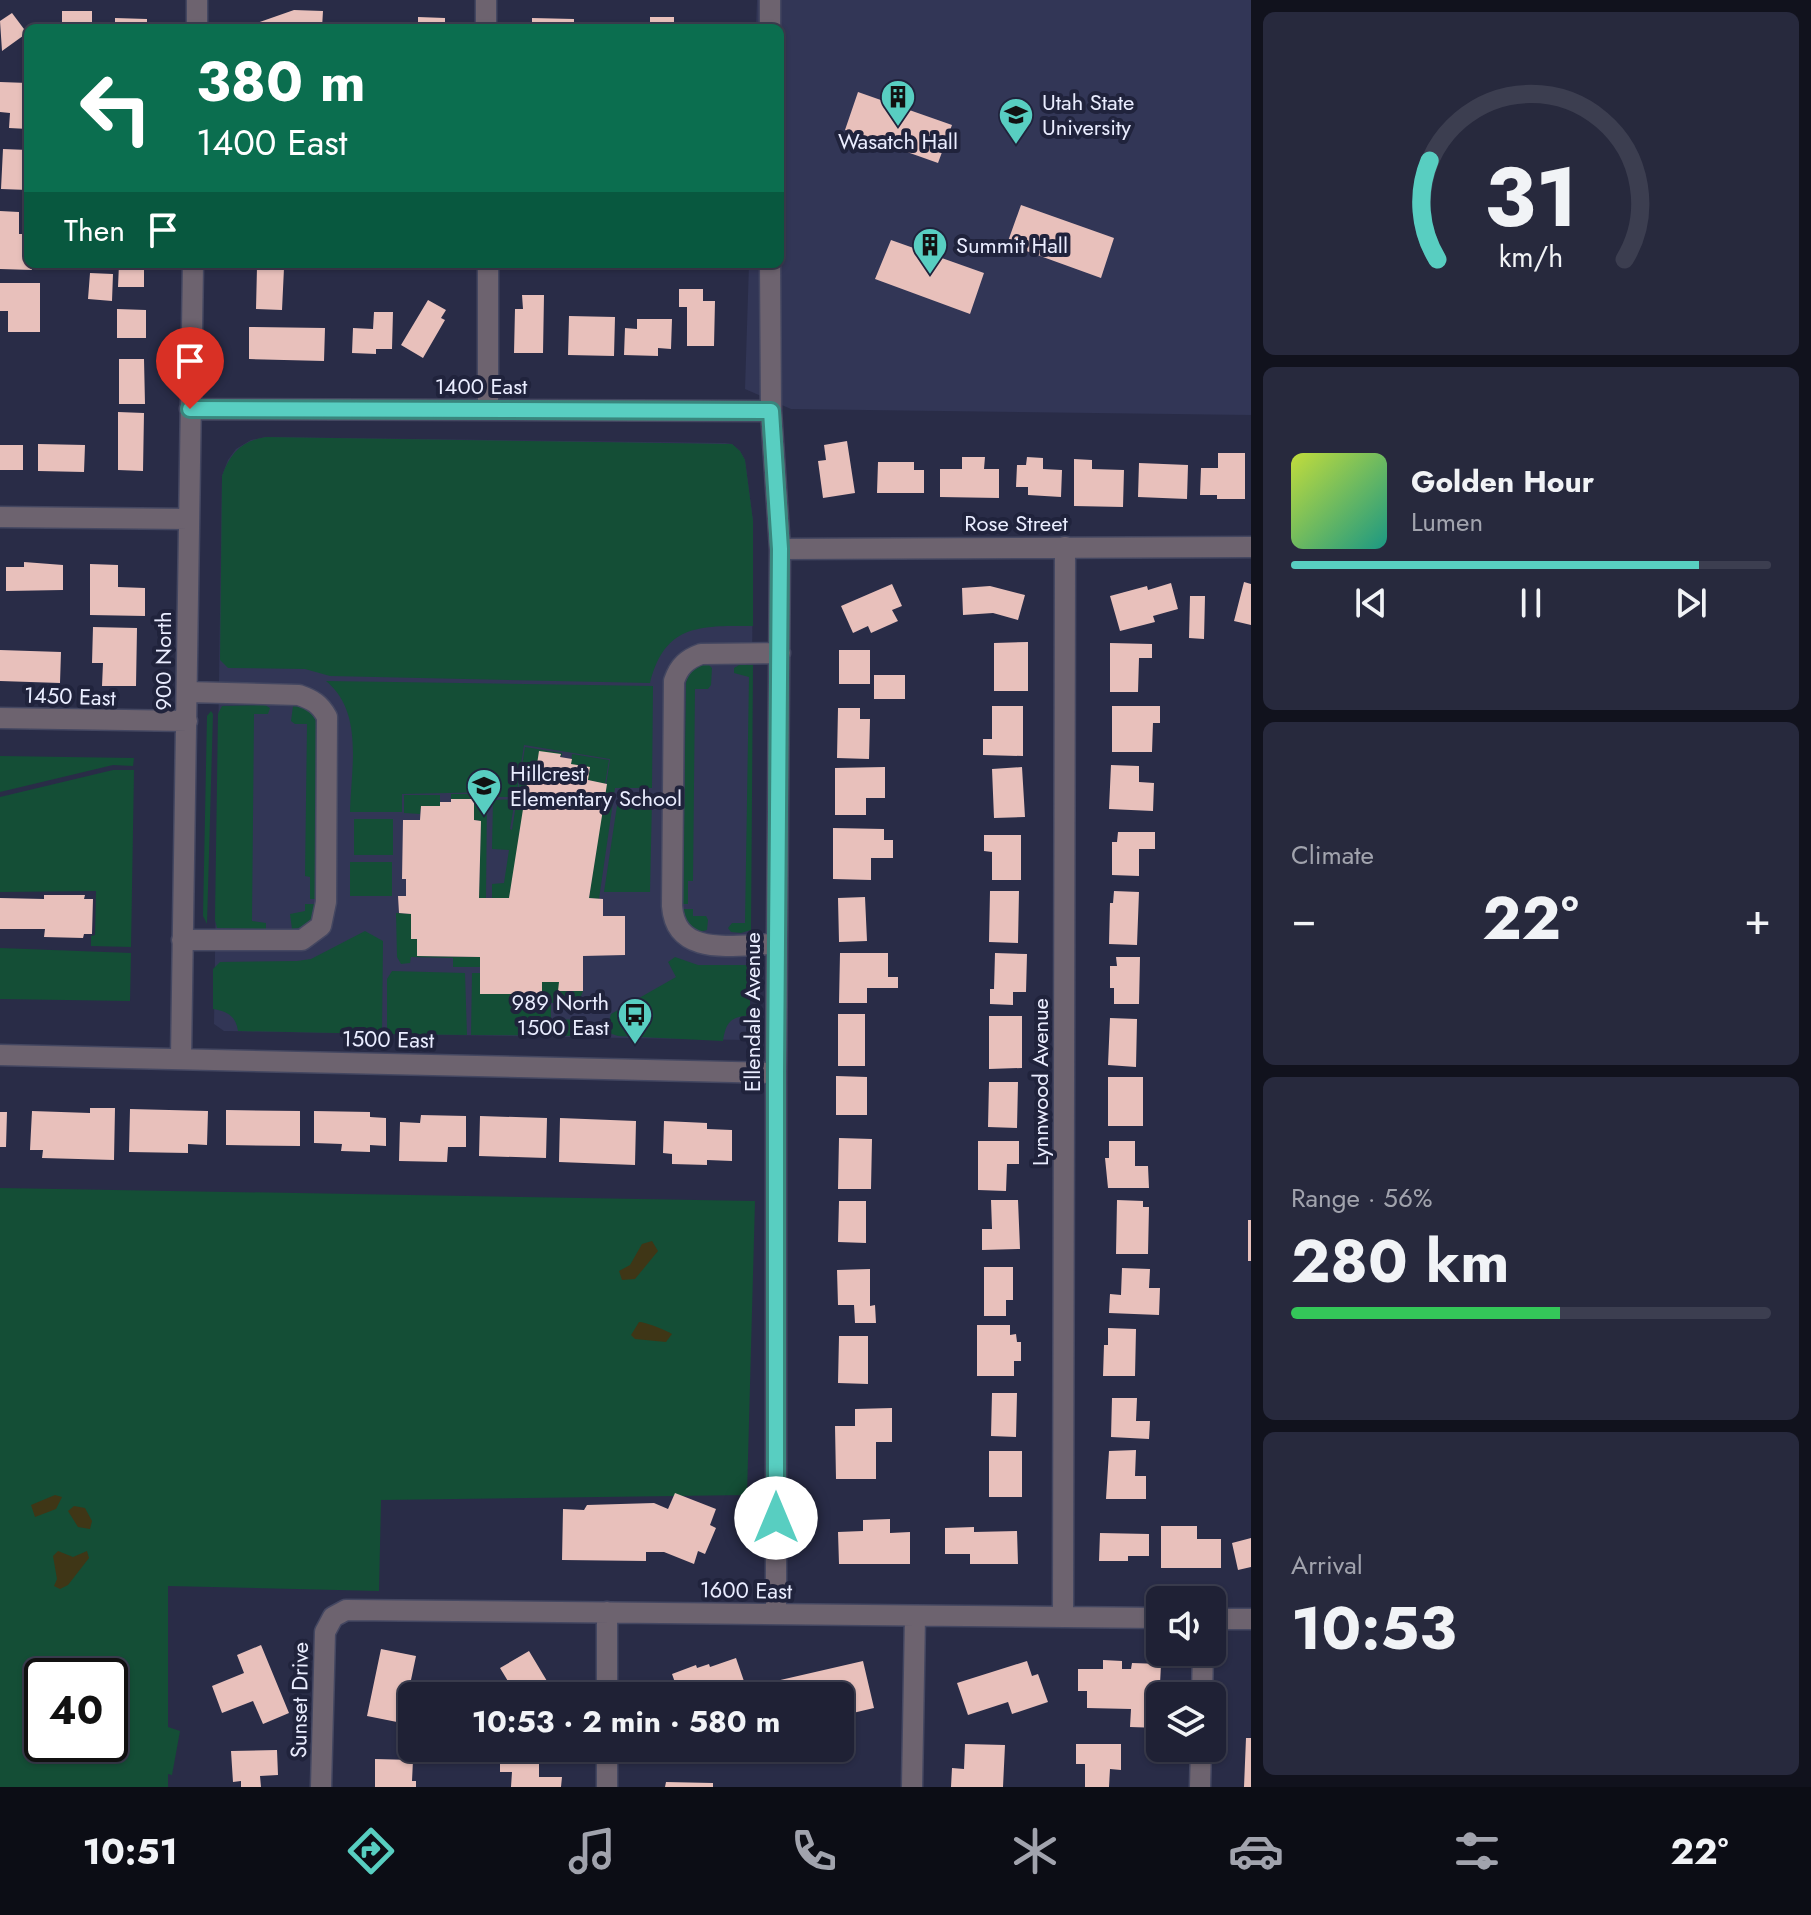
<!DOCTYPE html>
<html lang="en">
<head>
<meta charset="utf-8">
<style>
  :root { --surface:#1f2135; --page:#27293d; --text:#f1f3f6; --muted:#a1a3ad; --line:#3c3e50; --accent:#58cec1 }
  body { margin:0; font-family:Jost,sans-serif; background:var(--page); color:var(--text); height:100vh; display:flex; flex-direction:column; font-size:30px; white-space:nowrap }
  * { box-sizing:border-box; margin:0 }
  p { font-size:26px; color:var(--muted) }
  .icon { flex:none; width:44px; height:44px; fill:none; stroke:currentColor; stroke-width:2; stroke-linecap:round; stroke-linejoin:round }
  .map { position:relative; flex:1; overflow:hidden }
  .side { display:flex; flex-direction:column; gap:12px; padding:12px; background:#11121d; width:560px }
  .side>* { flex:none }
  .top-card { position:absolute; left:24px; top:24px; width:760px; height:244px; border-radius:12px; box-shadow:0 2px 6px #0004,0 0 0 2px var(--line); background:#0b6e4f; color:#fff; overflow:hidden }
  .tools { position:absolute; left:1146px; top:1586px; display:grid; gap:16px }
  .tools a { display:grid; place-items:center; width:80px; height:80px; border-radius:12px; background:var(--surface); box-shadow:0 2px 6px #0004,0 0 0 2px var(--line); font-size:40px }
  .speed { position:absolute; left:24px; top:1658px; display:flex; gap:16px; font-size:40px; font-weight:700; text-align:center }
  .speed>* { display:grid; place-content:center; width:104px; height:104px; border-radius:50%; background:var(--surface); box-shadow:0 2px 6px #0004,0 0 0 2px var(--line); line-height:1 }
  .speed .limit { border:4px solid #111; border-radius:12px; background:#fff; color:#111 }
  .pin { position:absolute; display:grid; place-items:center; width:68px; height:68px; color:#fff; margin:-82px -34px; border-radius:50% 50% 50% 0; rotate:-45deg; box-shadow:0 0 8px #0007 }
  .pin .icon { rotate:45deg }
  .me { position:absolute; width:88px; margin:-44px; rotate:0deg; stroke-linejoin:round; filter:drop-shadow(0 0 6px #0008) }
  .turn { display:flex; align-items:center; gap:28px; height:168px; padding:0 40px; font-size:36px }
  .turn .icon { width:104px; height:104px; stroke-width:2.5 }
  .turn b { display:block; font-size:56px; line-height:68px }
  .then { display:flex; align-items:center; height:76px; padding:0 40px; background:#0003; gap:16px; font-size:30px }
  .big { font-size:60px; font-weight:700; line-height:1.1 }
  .side .tile { flex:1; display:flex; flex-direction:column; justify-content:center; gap:12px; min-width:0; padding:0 28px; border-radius:12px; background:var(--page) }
  .side .dial { align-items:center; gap:0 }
  .dial svg { height:208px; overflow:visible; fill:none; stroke:var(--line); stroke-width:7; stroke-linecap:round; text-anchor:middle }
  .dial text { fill:var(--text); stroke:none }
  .song { display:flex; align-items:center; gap:24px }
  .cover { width:96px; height:96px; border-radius:12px; background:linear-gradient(135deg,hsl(70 70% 55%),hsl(170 70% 35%)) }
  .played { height:8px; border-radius:4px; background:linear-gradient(90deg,var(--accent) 85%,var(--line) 85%) }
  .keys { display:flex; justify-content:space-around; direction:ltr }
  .heat { display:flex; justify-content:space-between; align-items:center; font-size:44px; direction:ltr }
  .charge { height:12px; border-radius:6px; background:linear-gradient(90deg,#34c759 56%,var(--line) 0) }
  .trip { position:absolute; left:398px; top:1682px; width:456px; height:80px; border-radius:12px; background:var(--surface); box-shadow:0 2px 6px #0004,0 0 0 2px var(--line); font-weight:700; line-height:80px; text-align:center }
  .tab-bar { display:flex; height:128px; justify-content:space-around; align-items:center; background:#0c0d15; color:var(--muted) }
  .tab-bar .icon { width:56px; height:56px }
  .tab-bar .selected { color:var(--accent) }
  .tab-bar b { font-size:36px; color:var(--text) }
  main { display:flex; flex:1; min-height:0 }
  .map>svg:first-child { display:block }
  .built { fill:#323656 }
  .green { fill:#144e36; fill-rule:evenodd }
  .sand { fill:#3f3616 }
  .building { fill:#e8c0bb }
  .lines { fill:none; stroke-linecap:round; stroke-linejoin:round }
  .minor-casing { stroke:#444761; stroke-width:23 }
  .minor { stroke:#6d636f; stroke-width:20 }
  .route-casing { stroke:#39867d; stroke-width:20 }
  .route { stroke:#58cec1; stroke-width:14 }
  .labels { text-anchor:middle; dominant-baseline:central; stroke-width:8; stroke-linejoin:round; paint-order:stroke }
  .poi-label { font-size:22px; fill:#eaedff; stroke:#20233c; text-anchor:start }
  .street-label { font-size:22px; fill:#eaedff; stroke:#20233c }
</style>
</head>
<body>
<main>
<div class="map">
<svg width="1251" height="1787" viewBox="0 0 1251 1787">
  <rect width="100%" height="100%" fill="#292c47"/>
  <path class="built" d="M757,0H1251V415L791,409L745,389L749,264H780V28H756Z
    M266,437L725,443L732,444L740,451L745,460L753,521L750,1016L747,1040L224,1031L214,1024L222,476L228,460L236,449L251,440Z"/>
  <path class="green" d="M266,437L732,444L740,451L745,460L753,521V626C701,626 665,623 650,683L330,676L305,669L228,668L220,660L222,476C230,453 242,441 266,437Z
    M708,664L712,668L711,685L708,689H695L693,881H688V904H683L686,683C688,672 697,665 708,664Z
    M739,665H753L751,930L741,933L731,932L728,928L732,923H745L749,677L734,673V668Z
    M326,681L653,686L652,788H615L599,899L589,898L610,759L524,745L516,797H493V792L402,794V812H350C351,768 364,712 326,681Z
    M222,706L265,705L270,708L268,714H254L252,921L266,923V929L217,928L215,920L218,714Z
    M293,706C306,707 314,712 317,725L315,899H310V877L305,876L307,724H295L291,721Z
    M211,711L213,714L207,924L203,916L207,716Z
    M525,747L562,753V757L561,755L536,771L509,898H492V884L504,883L509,850L492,849L493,800L515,799L510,829L512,830Z
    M572,754L609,760L605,784L588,780L571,764Z
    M0,756L134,758L133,766L113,765L0,792Z
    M113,770H134L131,947L91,946V936L95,935L96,891L0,892V797Z
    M451,794H487L486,898H479L481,821L474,820V799H451Z
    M404,795H440V806H421L420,814L404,813Z
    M618,799H652L650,892H604Z
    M354,819H393V855H354Z
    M350,862H392V896H350Z
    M305,904H315L313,920L304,927L292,929L290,914L305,911Z
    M683,909H693V916H706L708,920L707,930L700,932L688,925Z
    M396,913L411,914V939H417V956L480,957V967H453V958L411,957L410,963L401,964L397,957Z
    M365,931L383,941L382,1034L238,1031C236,1016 227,1011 213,1009V969L220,962L297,961L311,959Z
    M0,948L131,953L130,1001L0,999Z
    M675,957L698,965H750V1016C731,1016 726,1022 723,1041L618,1036L609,1033L608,1024L611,1014L676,977L668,962Z
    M392,971L465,973L467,1035L387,1034V979Z
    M472,973H480V994H541L542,982H559V991H583L579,1001L551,1003V1019L580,1020L585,1025V1033L576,1036L471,1035Z
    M0,1188L755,1201L747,1495L381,1500L379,1591L168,1586V1727L180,1731L172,1775L168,1774V1787H0ZM42,1676H110V1744H42Z"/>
  <path class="sand" d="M652,1241L658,1251L635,1279L622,1280L619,1271L630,1265L642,1244Z
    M639,1322C645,1322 666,1330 672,1334L666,1342L635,1339L631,1335Z
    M55,1495L62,1497L56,1509L35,1517L31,1505Z
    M74,1506L85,1508L92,1521L90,1529L78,1527L68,1511Z
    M58,1551L73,1557L87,1551L89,1558L68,1585L60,1589L54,1586L57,1579L53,1556Z"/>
  <path class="building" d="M294,10L323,11L322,28H255L254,24Z
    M62,11H92V28H62Z
    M12,13L27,33L2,51L0,21Z
    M418,17L445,18V28H418Z
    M650,17H674V28H650Z
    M115,18L147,19V28H115Z
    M532,18L574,19V28H532Z
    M608,23H636V28H608Z
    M353,24H394V28H353Z
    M0,82L28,83V129L9,128L10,113L0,112Z
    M858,92L952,125L938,163L845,130Z
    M3,149L28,150V190L1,189Z
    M1021,205L1114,238L1101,278L1007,244Z
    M0,211L19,212V234H28V264H32V270L0,269Z
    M891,240L984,273L970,314L875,279Z
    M119,264H144V287H118Z
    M409,264H430V270H409Z
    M257,267L284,268L282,310L256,309Z
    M90,273L113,274L112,301L88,299Z
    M0,283H40V332H8V311H0Z
    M679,289H703V301H715L714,346H687V307H679Z
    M522,295H544L543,353H514L515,309H523Z
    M428,300L446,310L441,318L445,320L423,358L401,345Z
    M117,309L146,310V338H117Z
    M374,312H393L392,349H376V354L352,353L353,328L373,329Z
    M569,316L615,317L614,356L568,355Z
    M637,319H672L671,349L658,348V356L624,355L625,328L637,329Z
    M249,327L325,328L324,361L249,359Z
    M119,359H144L145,404H119Z
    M118,412L144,413L143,471L118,470Z
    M847,441L855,493L823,498L818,461L826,460L824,445Z
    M38,444L85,445L84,472L38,471Z
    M0,445H23V470H0Z
    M1218,453H1245V499H1217V495H1200L1201,468H1218Z
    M962,457H985L984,469H999V498L940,497V469H962Z
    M1027,457L1043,458V469L1062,470L1061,497L1028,495V487H1016L1017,465H1026Z
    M1074,459L1092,460V469L1124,470L1123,507L1074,506Z
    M878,462H914V470H924V493H877Z
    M1139,463L1188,465L1187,499L1138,497Z
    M24,562L63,565V590L6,591V567H24Z
    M90,564L118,565V587L145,588V616L90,615Z
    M1244,582L1251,584V625L1234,621Z
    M1171,583L1178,609L1153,616L1155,622L1120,631L1110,596L1147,586L1148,590Z
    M892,584L902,606L892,610L898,621L871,633L868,626L853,633L841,606Z
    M990,586L1025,595L1018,620L993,613L963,615L962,588Z
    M1190,596H1205L1204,639L1189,638Z
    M93,627L137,628L136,686H102L103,663H92Z
    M1028,642V691H994V643Z
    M1110,643L1152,644V658H1139L1138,692H1110Z
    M0,650L61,652L60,683L0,681Z
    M839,650H870V684H839Z
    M874,675H905V699H874Z
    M992,706H1023V756L983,755V739H992Z
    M1112,706H1160V723H1153L1152,752H1112Z
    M838,708H860V719H870L869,759L837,758Z
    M539,751L561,754L560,757L572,759L571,764L590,767L588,780L607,784L589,898L603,899V916H625V955L583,956V991H558L559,982H542V994H480V957L417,956V939H411V914L399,913L398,896H406V879H402L403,820H420L421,806H440V802H451V799H474V820L481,821L479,898H509L529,771H536Z
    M1111,765L1139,766V782L1154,783L1153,811L1109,809Z
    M885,767V798H866V815H835V768Z
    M1022,767L1025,817L994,818L992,769Z
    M833,828L884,829V840H893V858H871V880L833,879Z
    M1118,832H1155V849H1139V876L1112,875V842H1117Z
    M984,835H1021V880H992V852L984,851Z
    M990,891H1019L1018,943L989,942Z
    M1114,891L1139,892L1137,945L1109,944L1110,903H1113Z
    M44,895H85L84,899H93L92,934H84L83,938L44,937L45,929H0V898L44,899Z
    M865,897L867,941L839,942L838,898Z
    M840,953H888V977H898V988H867V1003H839Z
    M995,953L1027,954L1026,992H1013V1005L990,1004V989H994Z
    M1116,957H1140L1139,1004H1114V988H1110V966H1117Z
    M838,1014H865V1066H838Z
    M989,1016H1022V1068L989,1069Z
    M1110,1018L1137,1019L1136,1067L1108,1065Z
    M836,1076L867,1077V1115H836Z
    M1108,1077H1143V1126H1108Z
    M989,1082H1018L1017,1128L988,1127Z
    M90,1108H115L114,1160L42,1158L43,1150H30L32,1111L90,1113Z
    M130,1109L208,1111L207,1145L188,1144V1153L129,1152Z
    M226,1110L300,1111V1146L226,1145Z
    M314,1111L370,1112V1117L386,1118V1146L370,1145V1152L341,1151L342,1144L314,1143Z
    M0,1112H7L6,1147H0Z
    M421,1115L466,1116V1147H448L447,1162L399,1161L400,1122L420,1123Z
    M480,1116L547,1118L546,1158L479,1156Z
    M560,1118L636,1121L635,1165L559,1162Z
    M664,1121L707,1123V1129L732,1130V1161L707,1160V1165L672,1164V1154L663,1153Z
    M839,1138L872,1139L871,1189H838Z
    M978,1141H1019V1164H1007L1006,1191L978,1190Z
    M1109,1141H1135V1166H1148L1149,1188H1108L1105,1158H1109Z
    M991,1200H1018L1020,1249L982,1250V1229H992Z
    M1117,1200L1143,1201V1207H1149L1148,1254H1116Z
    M839,1201H866V1243L838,1242Z
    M1248,1220H1251V1261H1248Z
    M984,1267H1013V1300H1006V1316H984Z
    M1122,1268L1150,1269L1149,1288H1160L1159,1315L1109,1313L1110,1294L1121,1295Z
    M870,1269V1306L875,1305L876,1323H855L854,1305H838L837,1270Z
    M977,1325H1010V1335L1016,1334L1017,1342H1021V1361H1014V1376H977Z
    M1108,1328L1136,1329L1135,1376H1103L1104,1345H1108Z
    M839,1336H868V1384L838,1383Z
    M992,1393H1017L1016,1437L991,1436Z
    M1112,1398H1137L1136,1421H1150L1149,1439L1111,1437Z
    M892,1408V1442H876V1479H836L835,1426H855V1409Z
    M1136,1450L1135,1476H1146V1499H1106L1109,1451Z
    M989,1451H1022V1497H989Z
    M675,1493L716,1509L710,1525L716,1528L705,1554L698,1551L694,1564L664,1552H646V1561L562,1560L563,1509L584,1510L587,1505L654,1503L668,1509Z
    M890,1519V1533L910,1532V1564H839L838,1532L863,1531V1520Z
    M1161,1526H1197V1539H1221V1568H1161Z
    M974,1527V1532L1017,1531L1018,1564H970V1554H945V1528Z
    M1100,1533L1149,1534V1556H1128V1561H1099Z
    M1251,1538V1567L1238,1570L1232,1543Z
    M261,1645L289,1713L263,1724L253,1701L222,1713L212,1686L244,1673L237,1655Z
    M381,1649L416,1656L402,1723L367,1716Z
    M529,1651L556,1696H517L500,1668Z
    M736,1658L746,1687L721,1696H665L678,1691L672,1674L696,1665L697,1668L709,1664L710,1667Z
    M1103,1660L1122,1661V1669H1131L1132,1663L1161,1664L1160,1684L1168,1685V1696H1160V1728L1130,1727L1131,1709L1087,1708V1691H1078V1669H1103Z
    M863,1661L874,1708L840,1716V1696H780L776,1681Z
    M1027,1661L1032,1676L1038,1674L1048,1702L1012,1714L1008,1702L968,1715L957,1683Z
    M1246,1738H1251V1787H1244Z
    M965,1744L1005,1745L1003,1787H951L952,1768L964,1769Z
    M1076,1744H1121V1770L1110,1769L1109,1787H1085V1764H1076Z
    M500,1748L539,1749V1777H562L561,1787H511L512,1772H500Z
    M277,1750L278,1775L260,1776L261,1787H241V1781L233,1782L231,1751Z
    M375,1759L413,1760L412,1781H416V1787H375Z
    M666,1782L713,1783V1787H665Z"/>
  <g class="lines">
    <defs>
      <path id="minor" d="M486,0V28
        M770,0V28
        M197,28V0
        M488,264V410
        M770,264L771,411L780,549L776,1073V1614
        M190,409L771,411
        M0,517L188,519
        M780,549L1251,547
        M0,718L187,721
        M182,940H302L321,926L326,902L327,717C320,704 313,700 299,695L187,692
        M776,944C736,944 676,959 672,906L674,681C679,666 687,659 701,654L780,653
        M0,1055L776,1073
        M181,1058L193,264
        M1063,1617L1065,547
        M1212,1619H1251
        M607,1696V1612
        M1202,1696L1203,1652
        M607,1748V1787
        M321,1787L325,1632L333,1617L346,1610L1160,1618
        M912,1787L915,1616
        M1200,1787L1201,1748"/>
    </defs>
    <use href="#minor" class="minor-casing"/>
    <use href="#minor" class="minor"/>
  </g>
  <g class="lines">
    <defs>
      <path id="route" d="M190,409L771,411L780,549L776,1073V1518"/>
    </defs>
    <use href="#route" class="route-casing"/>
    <use href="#route" class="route"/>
  </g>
  <defs>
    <symbol id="building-pin" viewBox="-11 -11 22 30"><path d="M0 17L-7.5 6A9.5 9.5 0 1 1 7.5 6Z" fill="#58cec1" stroke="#20233c"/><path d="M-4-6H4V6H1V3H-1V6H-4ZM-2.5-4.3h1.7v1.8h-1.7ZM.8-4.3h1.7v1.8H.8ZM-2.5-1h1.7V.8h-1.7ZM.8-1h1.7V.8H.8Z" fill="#111"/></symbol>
    <symbol id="university-pin" viewBox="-11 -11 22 30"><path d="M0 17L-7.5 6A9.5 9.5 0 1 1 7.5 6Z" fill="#58cec1" stroke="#20233c"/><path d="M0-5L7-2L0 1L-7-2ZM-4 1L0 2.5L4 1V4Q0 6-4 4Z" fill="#111"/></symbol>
    <symbol id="school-pin" viewBox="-11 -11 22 30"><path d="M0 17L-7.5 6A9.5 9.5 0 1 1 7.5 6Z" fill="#58cec1" stroke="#20233c"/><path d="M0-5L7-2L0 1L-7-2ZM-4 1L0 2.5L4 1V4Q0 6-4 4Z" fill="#111"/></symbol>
    <symbol id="bus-pin" viewBox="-11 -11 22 30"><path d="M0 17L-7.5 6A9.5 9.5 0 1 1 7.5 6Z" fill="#58cec1" stroke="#20233c"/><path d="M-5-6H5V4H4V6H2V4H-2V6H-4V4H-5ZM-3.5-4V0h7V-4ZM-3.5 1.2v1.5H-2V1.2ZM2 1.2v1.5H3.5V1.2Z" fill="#111"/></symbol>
  </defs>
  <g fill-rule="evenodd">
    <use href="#building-pin" x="878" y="77" width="40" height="54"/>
    <use href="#university-pin" x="996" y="95" width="40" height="54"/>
    <use href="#building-pin" x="910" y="225" width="40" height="54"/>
    <use href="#school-pin" x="464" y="766" width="40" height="54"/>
    <use href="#bus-pin" x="615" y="995" width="40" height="54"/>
  </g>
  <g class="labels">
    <g class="poi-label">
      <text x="1042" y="102">Utah State<tspan x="1042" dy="25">University</tspan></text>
      <text x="898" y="141" text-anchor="middle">Wasatch Hall</text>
      <text x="956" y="245">Summit Hall</text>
      <text x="510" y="773">Hillcrest<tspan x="510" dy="25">Elementary School</tspan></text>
      <text x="609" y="1002" text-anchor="end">989 North<tspan x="609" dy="25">1500 East</tspan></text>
    </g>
    <g class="street-label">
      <text x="481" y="386">1400 East</text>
      <text x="1016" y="523">Rose Street</text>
      <text transform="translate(163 661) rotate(-90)">900 North</text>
      <text transform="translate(70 696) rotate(2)">1450 East</text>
      <text transform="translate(752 1012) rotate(-90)">Ellendale Avenue</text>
      <text transform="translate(388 1039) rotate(1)">1500 East</text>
      <text transform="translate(1040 1082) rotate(-90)">Lynnwood Avenue</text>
      <text transform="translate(746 1590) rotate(1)">1600 East</text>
      <text transform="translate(299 1700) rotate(-89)">Sunset Drive</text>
    </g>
  </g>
</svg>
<div class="tools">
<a><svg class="icon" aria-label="sound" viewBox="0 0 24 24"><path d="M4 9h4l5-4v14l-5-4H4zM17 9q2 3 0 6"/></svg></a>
<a><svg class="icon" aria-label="layers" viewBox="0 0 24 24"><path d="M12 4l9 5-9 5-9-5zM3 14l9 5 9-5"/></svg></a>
</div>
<div class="speed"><div class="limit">40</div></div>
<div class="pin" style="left:190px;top:409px;background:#d93025"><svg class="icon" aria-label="arrive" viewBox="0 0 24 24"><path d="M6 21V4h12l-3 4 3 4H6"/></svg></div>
<svg class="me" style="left:776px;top:1518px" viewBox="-20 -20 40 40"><circle r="19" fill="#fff"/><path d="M0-13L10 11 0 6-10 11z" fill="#58cec1"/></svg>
<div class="trip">10:53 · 2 min · 580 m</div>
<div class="top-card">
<div class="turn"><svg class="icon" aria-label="left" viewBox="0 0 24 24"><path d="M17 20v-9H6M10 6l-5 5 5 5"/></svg><div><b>380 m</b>1400 East</div></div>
<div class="then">Then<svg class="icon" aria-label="arrive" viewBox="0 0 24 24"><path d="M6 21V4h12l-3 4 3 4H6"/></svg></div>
</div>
</div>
<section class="side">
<div class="tile dial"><svg viewBox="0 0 100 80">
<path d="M14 69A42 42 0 1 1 86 69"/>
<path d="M14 69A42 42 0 0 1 11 31" stroke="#58cec1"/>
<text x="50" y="56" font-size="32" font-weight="700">31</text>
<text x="50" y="72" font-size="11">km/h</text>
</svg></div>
<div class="tile">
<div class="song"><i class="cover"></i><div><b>Golden Hour</b><p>Lumen</p></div></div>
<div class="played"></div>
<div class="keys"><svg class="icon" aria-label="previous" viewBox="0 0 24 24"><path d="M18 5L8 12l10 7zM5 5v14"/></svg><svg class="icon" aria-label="pause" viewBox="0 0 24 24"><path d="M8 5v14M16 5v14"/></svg><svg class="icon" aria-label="next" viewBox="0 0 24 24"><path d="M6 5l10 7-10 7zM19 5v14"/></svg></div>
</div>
<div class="tile"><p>Climate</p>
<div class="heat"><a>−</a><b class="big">22°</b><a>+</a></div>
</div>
<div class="tile"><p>Range · 56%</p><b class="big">280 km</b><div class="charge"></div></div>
<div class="tile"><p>Arrival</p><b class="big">10:53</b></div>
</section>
</main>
<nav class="tab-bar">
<b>10:51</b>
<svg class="icon selected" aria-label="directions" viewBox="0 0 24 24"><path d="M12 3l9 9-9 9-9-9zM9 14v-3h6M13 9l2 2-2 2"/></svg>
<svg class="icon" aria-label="music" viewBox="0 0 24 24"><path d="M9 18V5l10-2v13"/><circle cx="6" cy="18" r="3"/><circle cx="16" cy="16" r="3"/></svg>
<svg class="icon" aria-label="phone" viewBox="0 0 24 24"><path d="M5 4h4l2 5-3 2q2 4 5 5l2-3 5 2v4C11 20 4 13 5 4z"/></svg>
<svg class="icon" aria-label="climate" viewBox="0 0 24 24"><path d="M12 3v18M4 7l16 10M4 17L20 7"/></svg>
<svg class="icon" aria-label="car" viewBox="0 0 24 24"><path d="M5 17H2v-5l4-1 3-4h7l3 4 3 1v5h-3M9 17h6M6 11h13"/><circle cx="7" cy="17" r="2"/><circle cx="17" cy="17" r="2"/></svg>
<svg class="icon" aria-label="filters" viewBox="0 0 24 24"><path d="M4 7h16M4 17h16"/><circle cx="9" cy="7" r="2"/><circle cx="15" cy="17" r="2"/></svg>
<b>22°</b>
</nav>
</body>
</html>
